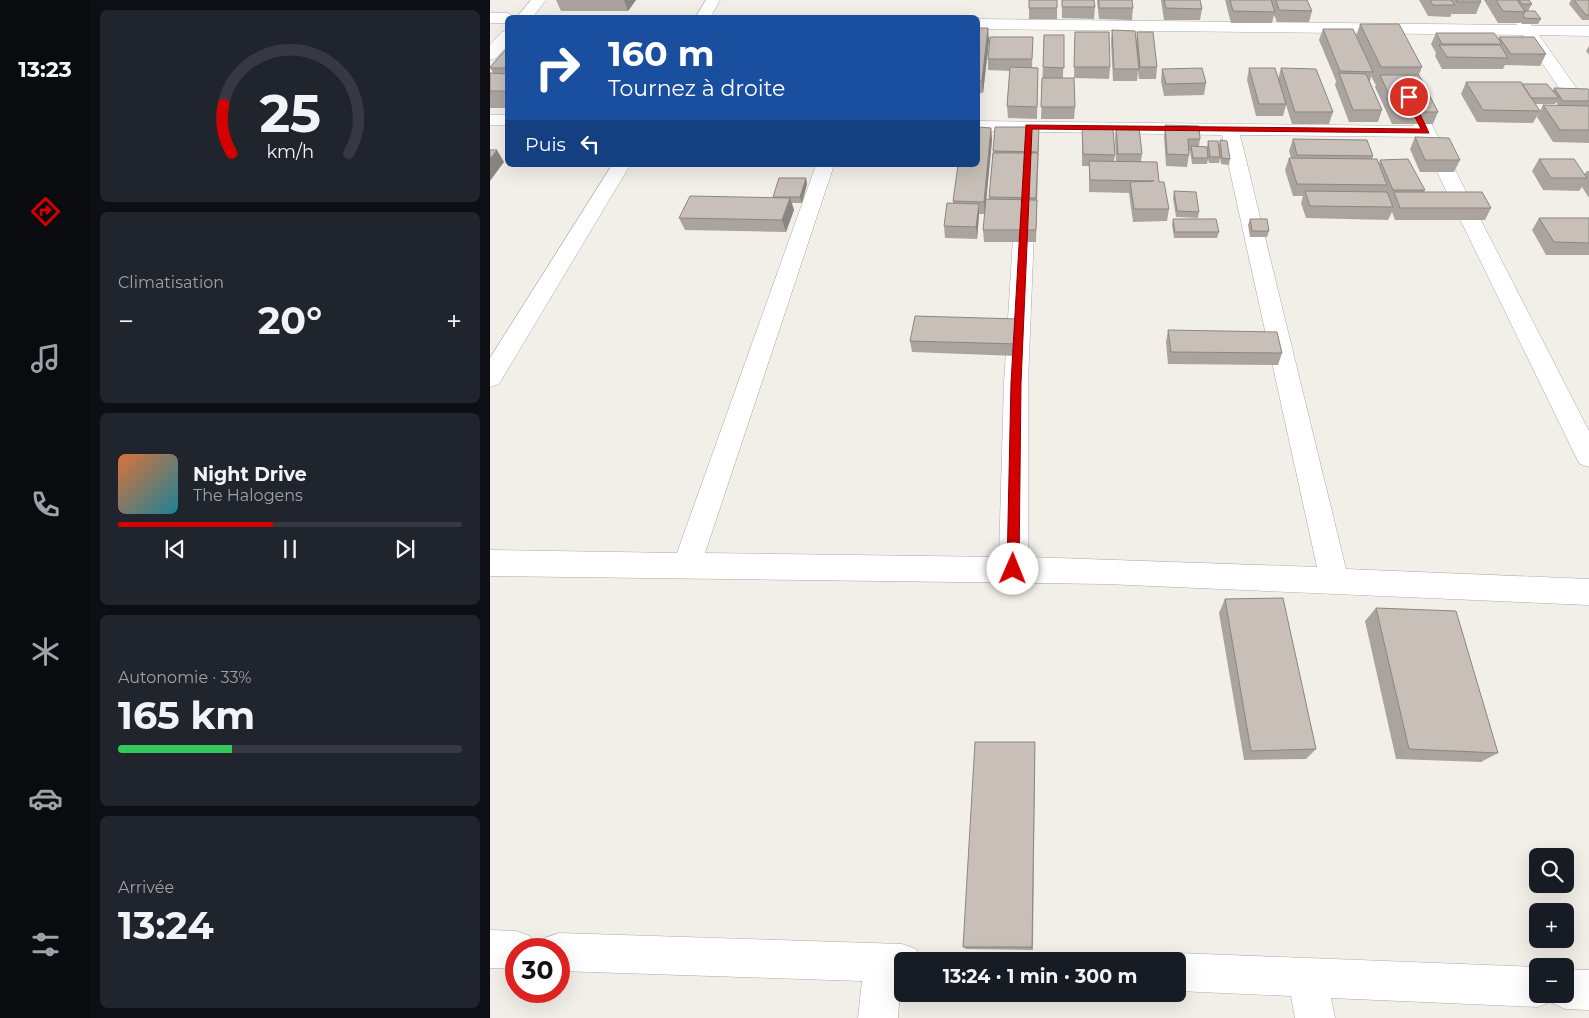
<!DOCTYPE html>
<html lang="fr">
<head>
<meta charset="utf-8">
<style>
  :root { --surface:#171b24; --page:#20242c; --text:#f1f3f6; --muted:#9ea1a6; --line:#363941; --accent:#d40000 }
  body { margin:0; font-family:Montserrat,sans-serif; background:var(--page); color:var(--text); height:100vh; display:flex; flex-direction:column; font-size:19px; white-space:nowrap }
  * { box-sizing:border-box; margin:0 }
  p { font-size:16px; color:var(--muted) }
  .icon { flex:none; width:28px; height:28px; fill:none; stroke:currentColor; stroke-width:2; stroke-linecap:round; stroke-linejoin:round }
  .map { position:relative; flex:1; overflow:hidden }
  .panel { display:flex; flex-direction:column; gap:10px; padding:10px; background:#0d0f14; width:400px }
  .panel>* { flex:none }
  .hud { position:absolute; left:15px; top:15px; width:475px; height:152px; border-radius:8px; box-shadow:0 5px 20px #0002; background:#1a4fa0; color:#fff; overflow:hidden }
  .buttons { position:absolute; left:1039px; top:848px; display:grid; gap:10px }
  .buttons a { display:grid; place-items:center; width:45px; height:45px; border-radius:8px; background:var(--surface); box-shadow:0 5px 20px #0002; font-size:25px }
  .speed { position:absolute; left:15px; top:938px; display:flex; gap:10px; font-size:25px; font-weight:700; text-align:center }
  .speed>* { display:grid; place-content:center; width:65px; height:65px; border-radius:50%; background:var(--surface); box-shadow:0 5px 20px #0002; line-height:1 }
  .speed .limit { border:8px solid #d22; background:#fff; color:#111 }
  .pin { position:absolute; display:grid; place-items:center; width:42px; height:42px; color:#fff; margin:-21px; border:2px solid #fff; border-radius:50%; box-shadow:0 1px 5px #0007 }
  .me { position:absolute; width:55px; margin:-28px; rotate:1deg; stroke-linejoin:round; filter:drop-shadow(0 0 4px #0008) }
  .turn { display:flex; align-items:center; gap:18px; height:105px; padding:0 20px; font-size:22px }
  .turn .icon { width:65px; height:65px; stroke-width:2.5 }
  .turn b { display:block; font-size:35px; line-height:42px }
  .then { display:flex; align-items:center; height:48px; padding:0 20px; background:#0003; gap:10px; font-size:19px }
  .big { font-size:38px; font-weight:700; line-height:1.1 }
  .panel .widget { flex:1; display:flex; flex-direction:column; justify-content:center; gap:8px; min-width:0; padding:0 18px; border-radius:8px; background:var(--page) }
  .panel .dial { align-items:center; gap:0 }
  .dial svg { height:130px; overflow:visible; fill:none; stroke:var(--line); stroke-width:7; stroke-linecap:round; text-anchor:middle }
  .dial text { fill:var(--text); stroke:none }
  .song { display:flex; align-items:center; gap:15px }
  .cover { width:60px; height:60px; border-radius:8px; background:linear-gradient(135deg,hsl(20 70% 55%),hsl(190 70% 35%)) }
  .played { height:5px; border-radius:2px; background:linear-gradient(90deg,var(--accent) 45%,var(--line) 45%) }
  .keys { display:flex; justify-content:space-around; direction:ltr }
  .heat { display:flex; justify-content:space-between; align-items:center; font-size:28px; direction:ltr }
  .charge { height:8px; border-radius:4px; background:linear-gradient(90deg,#34c759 33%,var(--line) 0) }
  .trip { position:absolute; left:404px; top:952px; width:292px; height:50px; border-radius:8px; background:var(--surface); box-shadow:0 5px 20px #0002; font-weight:700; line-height:50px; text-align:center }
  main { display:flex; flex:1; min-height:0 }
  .dock { display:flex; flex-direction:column; width:90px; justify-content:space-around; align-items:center; background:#090b0e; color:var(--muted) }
  .dock .icon { width:35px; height:35px }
  .dock .selected { color:var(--accent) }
  .dock b { font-size:22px; color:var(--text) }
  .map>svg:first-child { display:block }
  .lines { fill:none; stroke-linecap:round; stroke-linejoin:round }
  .minor-casing { stroke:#a9a9a9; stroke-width:1 }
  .minor { fill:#fff; fill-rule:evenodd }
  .wall { fill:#aba49e }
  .shaded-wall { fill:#8b8681 }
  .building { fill:#c7bfb8; stroke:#8b8681 }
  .route { fill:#d40000; stroke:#8a0000 }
</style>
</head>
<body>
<main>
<nav class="dock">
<b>13:23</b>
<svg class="icon selected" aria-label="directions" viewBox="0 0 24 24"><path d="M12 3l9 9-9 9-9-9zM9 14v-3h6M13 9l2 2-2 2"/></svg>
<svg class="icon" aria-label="music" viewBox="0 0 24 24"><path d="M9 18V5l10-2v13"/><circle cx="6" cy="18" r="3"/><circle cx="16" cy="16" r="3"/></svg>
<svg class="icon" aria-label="phone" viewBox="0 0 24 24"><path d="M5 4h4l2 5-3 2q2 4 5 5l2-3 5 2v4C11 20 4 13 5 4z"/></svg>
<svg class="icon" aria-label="climate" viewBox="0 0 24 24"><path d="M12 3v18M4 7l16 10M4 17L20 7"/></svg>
<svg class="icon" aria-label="car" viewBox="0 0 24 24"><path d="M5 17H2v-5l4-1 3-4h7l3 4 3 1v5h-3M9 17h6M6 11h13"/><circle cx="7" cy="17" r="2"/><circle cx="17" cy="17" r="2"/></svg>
<svg class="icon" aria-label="filters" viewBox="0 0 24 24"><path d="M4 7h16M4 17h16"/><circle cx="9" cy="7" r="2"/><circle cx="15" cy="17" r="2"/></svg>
</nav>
<section class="panel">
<div class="widget dial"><svg viewBox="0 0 100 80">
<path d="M14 69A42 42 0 1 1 86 69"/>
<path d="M14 69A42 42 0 0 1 9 39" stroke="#d40000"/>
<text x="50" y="56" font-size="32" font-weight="700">25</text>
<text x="50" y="72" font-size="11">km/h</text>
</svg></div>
<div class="widget"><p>Climatisation</p>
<div class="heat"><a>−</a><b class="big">20°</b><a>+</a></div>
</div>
<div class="widget">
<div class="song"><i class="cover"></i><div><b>Night Drive</b><p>The Halogens</p></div></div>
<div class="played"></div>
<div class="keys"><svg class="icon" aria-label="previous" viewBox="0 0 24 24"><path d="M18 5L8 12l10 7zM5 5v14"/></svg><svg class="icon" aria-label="pause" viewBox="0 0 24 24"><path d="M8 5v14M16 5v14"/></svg><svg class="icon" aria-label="next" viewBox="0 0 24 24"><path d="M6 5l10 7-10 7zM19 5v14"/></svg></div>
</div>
<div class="widget"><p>Autonomie · 33%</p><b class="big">165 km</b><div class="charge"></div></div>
<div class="widget"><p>Arrivée</p><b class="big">13:24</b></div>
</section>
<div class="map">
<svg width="1099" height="1018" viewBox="0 0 1099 1018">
  <rect width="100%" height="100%" fill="#f2efe9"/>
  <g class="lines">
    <defs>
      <path id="minor" d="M41,0H56L42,18H26Z
        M216,0H230L220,18H205Z
        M1010,0H1024L1042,26H1099V36L1049,35L1099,106V124L1093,123L1033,35L488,29V19L1027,25Z
        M0,13H18L25,18H18V23H0Z
        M18,30V45L6,58L0,60V45L12,32Z
        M915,85L921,86L924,90L1099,431V467L1090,464L1086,457L930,137L750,135L856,569L1099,579V605L616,584L0,576V550L187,553L326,165H344L215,553L509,557L514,383L525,206L528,202L535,200L542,202L545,206L538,383V557L827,567L732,135L488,131V121L924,126L906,90L909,86Z
        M0,115H18V125H0Z
        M122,165H140L9,384L0,387V358Z
        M0,930L26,931L40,936L45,949H26V969L0,968Z
        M69,933L412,944L426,949L431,961H412L408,1018H368L372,981L69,971V949H51L55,938Z
        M688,953L1048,967V994H1075V969L1099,970V1010L1075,1009L1060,1002L1048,1007L841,998L845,1018H805L801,996L688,991V961H673L674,958Z"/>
    </defs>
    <use href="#minor" class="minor-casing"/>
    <use href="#minor" class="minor"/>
  </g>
  <path class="wall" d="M66,0H146L138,11H71Z
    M567,0V19H539V8Z
    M572,0L605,7L604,19L572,18Z
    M607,0H642L643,8L642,20L609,19Z
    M671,0H710L712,9L710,20H674Z
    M735,0H817L822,11L819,22H787L784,15L782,23H741Z
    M929,0H990L991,2L986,14H962V13L960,17L938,16Z
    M994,0H1039L1042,4L1038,11L1051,19L1048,24H1032L1030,22V23H1008Z
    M1081,0H1099V20H1092L1079,4Z
    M870,24L932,67L929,75L948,112L943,124H902L885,87L886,84H885L881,76L880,82L892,110L888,122H859L845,85L846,81L829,40L833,29L866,36Z
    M488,28L499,40L493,93H488Z
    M622,30L646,43L647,32L667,67L666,79H649L648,71L647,81H623L621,42Z
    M585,32L620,67L619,79L584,78Z
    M946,33L1008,39L1009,37L1056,54L1050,66L1015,65L1013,69H952L945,56L946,53L941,44Z
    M554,35H574L573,78L585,107L584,119H551Z
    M543,37L542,67L548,68L547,119L518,118L517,106L520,71L498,70V59Z
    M1099,46V55L1096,51Z
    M18,47V108H0V73H3L0,67Z
    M759,68L788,79L791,68L843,112L839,124H802L796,105L793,116H766L757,80Z
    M672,69L716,83L714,95L674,96L671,81Z
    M976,82L1032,84L1063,90L1064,88L1099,90V143L1063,142L1047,117L1053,105H1068L1066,102L1065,104H1045L1050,111L1043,123L987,122L971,94Z
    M675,125L710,139L709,146L717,147L718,141L729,146L730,140L740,159L739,165L731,164L730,158L729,163H719L718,159L717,164H702L700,151H699V155L697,167L676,166L674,137Z
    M505,127L549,139L546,242H494L493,230L495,214H489L487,239L455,238L454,226L463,203V201L501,128L502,140L496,199H499Z
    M592,127L625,155L624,161H626L625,139L626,127L652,154L651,161L669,182L679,209L677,221L643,222L639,193L599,192V166H592Z
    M925,137L970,160L964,172H930L920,149Z
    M803,139L883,156L882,159L889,164L890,160L935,190L934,192L1001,208L995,220H905L902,212L898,220L816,218L811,203L813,196H803L795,170L799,158H801L799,151Z
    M1049,159L1094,175L1097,171H1099V198L1092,187L1089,191L1053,190L1042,171Z
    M316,178L317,184L312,203H302L304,210L296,232L195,230L189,218L283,198Z
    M684,191L709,212L708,218L686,217L683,198Z
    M1049,218H1099V255H1056L1042,230Z
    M683,219L729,232L727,238H684L682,225Z
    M760,219L779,231L777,237H760L758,225Z
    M529,319V331L527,356L422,352L420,341Z
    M678,330L792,353L788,365L678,364L676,342Z
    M735,599L826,749L816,759L754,760L729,613Z
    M886,608L1008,753L991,762L906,759L875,621Z
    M545,752L543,950L476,949L473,947Z"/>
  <path class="shaded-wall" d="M134,0H146L138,11Z
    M498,28L499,40L493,93L492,81Z
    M501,128L502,140L495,214L494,202Z
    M7,150L14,162L0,181V159Z
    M316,178L317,184L312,203L310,197Z
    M300,198L304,210L296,232L292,220Z
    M489,204V216L487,239L486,227Z
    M529,319V331L527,356V344Z"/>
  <path class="building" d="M539,0H567V8H539Z
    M572,0H604L605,7H572Z
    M609,0H642L643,8H609Z
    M674,0H710L712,9L676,8Z
    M740,0H781L785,12L743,11Z
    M786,0H817L822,11L789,10Z
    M940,0H961L965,5H943Z
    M966,0H990L991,2H967Z
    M1006,0H1027L1035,12L1013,11Z
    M1029,0H1039L1042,4H1032Z
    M1084,0H1099V15H1096Z
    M1035,11H1045L1051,19L1035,18L1033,16Z
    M870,24H909L932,67H891Z
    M488,28H498L492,81H488Z
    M833,29H863L883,72L850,71Z
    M622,30L645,31L649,69H624Z
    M585,32H619L620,67H584Z
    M647,32H663L667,67H650Z
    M946,33H1004L1012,44H952Z
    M554,35H574V68L553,67Z
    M500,37H543L542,59H498Z
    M1009,37H1044L1056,54H1021Z
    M949,45H1010L1018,58L957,57Z
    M18,47V68H0V67Z
    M520,67L548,68L547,107L517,106Z
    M712,68L716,83L676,84L672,69Z
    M759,68H785L796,104H769Z
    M791,68L826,69L843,112H805Z
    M0,73L18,74V91H0Z
    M849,73L876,74L892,110H863Z
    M890,75H929L948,112H907Z
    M552,78H584L585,107H551Z
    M976,82H1031L1050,111L993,110Z
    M1032,84H1057L1069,98H1041Z
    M1064,88L1098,89L1099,90V101H1073Z
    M1053,105L1099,106V130H1070Z
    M675,125L709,126L710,139H698L699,155L677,154Z
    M488,127L501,128L494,202L463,201L468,165H488Z
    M505,127H549L548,152L503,151Z
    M592,127L623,128L625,155L593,154Z
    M626,127H649L652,154H628Z
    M925,137L959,138L970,160H935Z
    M803,139L877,140L883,156L807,155Z
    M730,140L737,141L740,159L732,158Z
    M718,141H728L730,157H720Z
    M701,146L717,147L718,158H703Z
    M0,150H7L0,159Z
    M503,153H548L546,198L499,197Z
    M799,158L887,159L897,185L807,184Z
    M918,159L935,190H903L890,160Z
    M1049,159H1084L1097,178H1061Z
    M599,161L667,162L669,182H674L679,209H644L640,182L664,181L600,180Z
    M289,178H316L310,197H283Z
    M684,191L706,192L709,212L687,211Z
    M815,191L897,192L903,207L820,206Z
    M904,192H992L1001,208H910Z
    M200,196L300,198L292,220L189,218Z
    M496,199L547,200L546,230H493Z
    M457,203L489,204L486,227L454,226Z
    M1049,218H1099V243L1064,242Z
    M683,219H726L729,232H685Z
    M760,219H777L779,231H762Z
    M425,316L529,319L527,344L420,341Z
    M678,330L787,332L792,353L681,352Z
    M793,598L826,749L761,751L735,599Z
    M886,608L966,611L1008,753L919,749Z
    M485,742H545L542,947H473Z"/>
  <path class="route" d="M919,95L922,97L939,133L542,129L531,383L529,569L523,575L519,573L517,569L521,383L536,125L931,129L915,97Z"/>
</svg>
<div class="buttons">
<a><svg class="icon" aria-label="search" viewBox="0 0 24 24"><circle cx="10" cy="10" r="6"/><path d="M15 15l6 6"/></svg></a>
<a>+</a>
<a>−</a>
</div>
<div class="speed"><div class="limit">30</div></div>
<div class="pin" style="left:919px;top:97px;background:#d93025"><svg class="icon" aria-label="arrive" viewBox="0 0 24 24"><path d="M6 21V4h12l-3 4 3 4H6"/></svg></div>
<svg class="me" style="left:523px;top:569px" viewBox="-20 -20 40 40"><circle r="19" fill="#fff"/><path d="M0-13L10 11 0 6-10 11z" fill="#d40000"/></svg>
<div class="trip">13:24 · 1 min · 300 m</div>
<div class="hud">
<div class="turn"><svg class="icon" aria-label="right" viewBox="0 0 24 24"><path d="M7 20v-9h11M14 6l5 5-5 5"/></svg><div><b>160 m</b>Tournez à droite</div></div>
<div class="then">Puis<svg class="icon" aria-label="left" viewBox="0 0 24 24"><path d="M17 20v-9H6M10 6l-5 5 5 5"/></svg></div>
</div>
</div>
</main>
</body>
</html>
